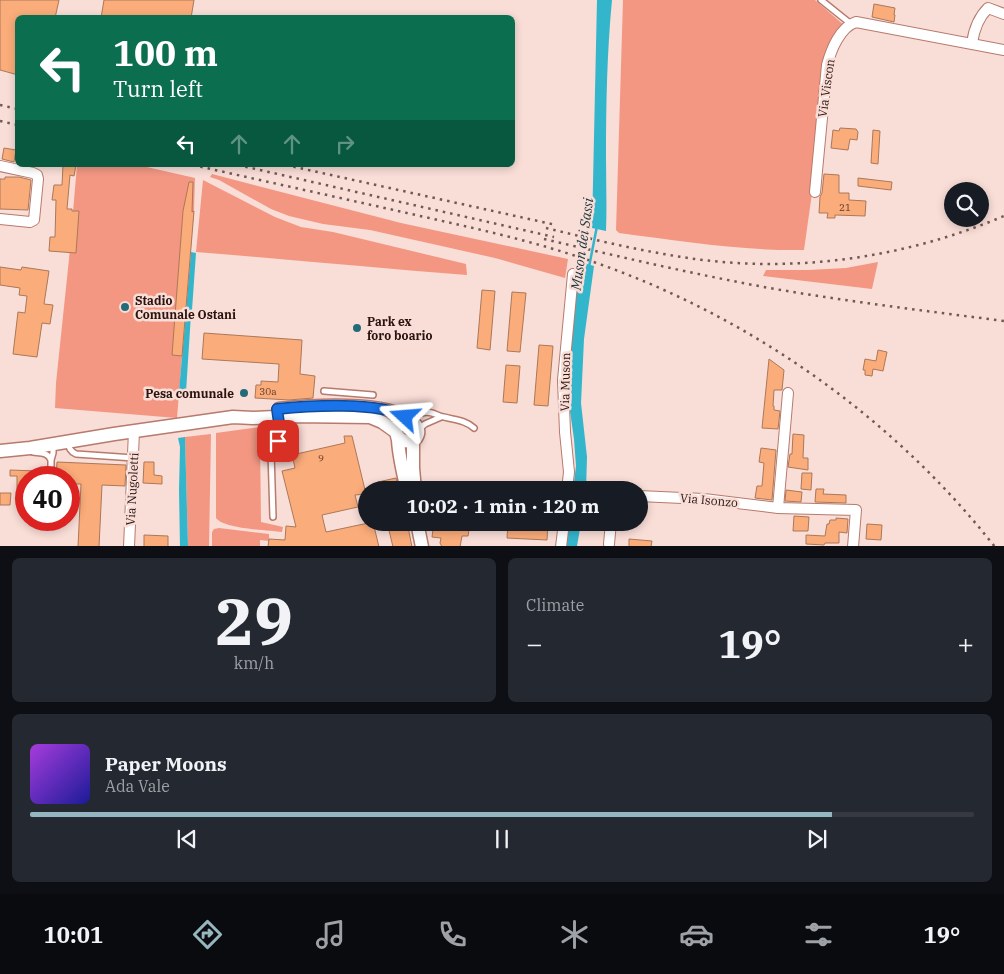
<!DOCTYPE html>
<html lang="en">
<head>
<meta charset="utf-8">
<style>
  :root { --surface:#171b24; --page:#242831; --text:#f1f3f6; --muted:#9ea1a6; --line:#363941; --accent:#95b6be }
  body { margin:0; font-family:"IBM Plex Serif",serif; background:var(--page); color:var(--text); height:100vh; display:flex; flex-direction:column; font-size:19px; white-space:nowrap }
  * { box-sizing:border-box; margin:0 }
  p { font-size:16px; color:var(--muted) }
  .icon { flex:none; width:28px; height:28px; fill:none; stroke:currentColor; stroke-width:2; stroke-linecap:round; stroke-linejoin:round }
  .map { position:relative; height:546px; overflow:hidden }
  .details { display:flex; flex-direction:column; gap:12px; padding:12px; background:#0d0f14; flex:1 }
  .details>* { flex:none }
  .guide { position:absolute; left:15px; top:15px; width:500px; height:152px; border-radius:8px; box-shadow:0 2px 8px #0003; background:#0b6e4f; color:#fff; overflow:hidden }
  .tools { position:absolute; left:944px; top:182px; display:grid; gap:10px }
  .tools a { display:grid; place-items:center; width:45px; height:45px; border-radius:50%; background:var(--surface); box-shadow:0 2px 8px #0003; font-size:25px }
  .speed { position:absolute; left:15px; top:466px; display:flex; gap:10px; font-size:25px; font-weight:700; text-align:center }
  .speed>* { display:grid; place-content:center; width:65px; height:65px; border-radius:50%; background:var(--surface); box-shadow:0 2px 8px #0003; line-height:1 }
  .speed .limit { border:8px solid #d22; background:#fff; color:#111 }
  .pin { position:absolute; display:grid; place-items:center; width:42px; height:42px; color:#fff; margin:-21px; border-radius:10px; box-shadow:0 2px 8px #0006 }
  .me { position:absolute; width:55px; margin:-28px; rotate:289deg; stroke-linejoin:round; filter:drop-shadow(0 0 4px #0008) }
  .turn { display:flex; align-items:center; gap:18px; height:105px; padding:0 15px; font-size:22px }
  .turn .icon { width:65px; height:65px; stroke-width:2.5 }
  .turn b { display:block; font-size:35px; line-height:42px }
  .lanes { display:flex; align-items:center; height:48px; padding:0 15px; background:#0003; justify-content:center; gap:25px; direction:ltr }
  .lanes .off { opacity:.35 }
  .big { font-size:38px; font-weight:800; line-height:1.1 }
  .details .tile { flex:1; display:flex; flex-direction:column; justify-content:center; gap:8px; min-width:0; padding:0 18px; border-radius:8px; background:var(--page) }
  .details .dial { align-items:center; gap:0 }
  .dial b { font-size:65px; line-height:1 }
  .song { display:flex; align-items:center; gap:15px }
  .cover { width:60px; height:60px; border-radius:8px; background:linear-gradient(135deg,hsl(280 70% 55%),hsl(240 70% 35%)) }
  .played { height:5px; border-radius:2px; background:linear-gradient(90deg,var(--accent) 85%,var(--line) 85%) }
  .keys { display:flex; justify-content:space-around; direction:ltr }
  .heat { display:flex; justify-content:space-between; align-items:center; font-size:28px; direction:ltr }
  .details .tiles { flex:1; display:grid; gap:12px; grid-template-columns:1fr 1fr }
  .tile:last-child { grid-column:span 2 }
  .trip { position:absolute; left:358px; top:481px; width:290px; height:50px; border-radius:25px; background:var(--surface); box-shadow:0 2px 8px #0003; font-weight:800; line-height:50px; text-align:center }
  .dock { display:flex; height:80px; justify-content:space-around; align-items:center; background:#090b0e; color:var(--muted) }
  .dock .icon { width:35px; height:35px }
  .dock .selected { color:var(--accent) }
  .dock b { font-size:22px; color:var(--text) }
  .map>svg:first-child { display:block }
  .green { fill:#f39783 }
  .water { fill:#33b5cc }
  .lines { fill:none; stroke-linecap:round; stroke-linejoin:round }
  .stream { stroke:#33b5cc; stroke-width:2.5 }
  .building { fill:#faac7a; stroke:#ac7858 }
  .service-casing { stroke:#b77a6d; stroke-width:8 }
  .minor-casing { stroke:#b77a6d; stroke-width:12 }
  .tertiary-casing { stroke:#b77a6d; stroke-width:15 }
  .service { stroke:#fff; stroke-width:5 }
  .minor { stroke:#fff; stroke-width:10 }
  .tertiary { stroke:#fff; stroke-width:12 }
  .rail { stroke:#715953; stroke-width:2.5; stroke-dasharray:2.5 5; stroke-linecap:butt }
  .route-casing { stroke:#114b97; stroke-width:12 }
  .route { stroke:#1a73e8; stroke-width:9 }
  .poi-dot { fill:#246b79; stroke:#f9ddd7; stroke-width:2 }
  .labels { text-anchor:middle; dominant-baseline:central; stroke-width:5; stroke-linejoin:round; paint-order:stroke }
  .number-label { font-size:10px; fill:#5e3929 }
  .street-label { font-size:12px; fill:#2a130e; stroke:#f9ddd7 }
  .poi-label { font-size:12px; font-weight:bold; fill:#2a130e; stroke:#f9ddd7; text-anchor:start }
  .water-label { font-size:14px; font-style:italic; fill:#1b363b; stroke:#f9ddd7 }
</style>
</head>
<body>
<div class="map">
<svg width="1004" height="547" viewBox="0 0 1004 547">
  <rect width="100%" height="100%" fill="#f9ddd7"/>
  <path class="green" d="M623,0H815L845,26L830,48L812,193L804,250C741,251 681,241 619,233L616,230Z
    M77,165H138L195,178L194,211L177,418L55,408L56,383L69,259Z
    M212,174L401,223L568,259L565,278L495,258L370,230L323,224L289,216L271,209L219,180L210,177Z
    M203,180L275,217L301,227L333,232L466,264L467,275C376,268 287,259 196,252Z
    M878,262L872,289L763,276L766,270H808L846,268Z
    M266,426L272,431L268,435L260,436L261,522L283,527L282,532C268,530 224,529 216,518V433Z
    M211,434L209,546H188L185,437Z
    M219,528L269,534V541L260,540V546L212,547V532L214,529Z"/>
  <path class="water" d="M597,0H612C607,52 606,105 606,158C606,182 607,206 606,231L592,228Z
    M191,252L196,253L192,310H186Z
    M584,263L594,266L584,339L581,403L587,457L586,490H573L576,466L574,439L568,397V362L577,285Z
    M186,313L191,314L186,392L179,391Z
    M185,437L188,546L180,547L179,490L180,447L178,438Z
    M569,523H581L577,546L566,547Z"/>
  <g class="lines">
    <path class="stream" d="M589,267L597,226"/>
  </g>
  <path class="building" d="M0,0H59L55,18H18V75L0,70Z
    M104,0H194L191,18H101Z
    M874,4L895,8L894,15H895L894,22L872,17Z
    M840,128L856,129L858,132L857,140L850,139L848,150L831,148L833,130L839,131Z
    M873,130L880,131L878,164L871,163Z
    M4,148L16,150L14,162L2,159Z
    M63,165H76L74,176L70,175L67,209H72V211H79L76,253L49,251L50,237H55L56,200H52L54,185H62Z
    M824,174L839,175V193H849V200L866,201L865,216L835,215V218H827L828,213H819L820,197L822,193Z
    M5,177H19L31,180L28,210L0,209V179H5Z
    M858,178L892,182L891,190L858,186Z
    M189,182H193L192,212L194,211L182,356L172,355L183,211Z
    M0,267L21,270L22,267L49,271L44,304L53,305L50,324L42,323L37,357L13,354L18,312L25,313L27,296L19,295L20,288L0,285Z
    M482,290L495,291L490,350L477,348Z
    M512,292L526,293L520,352L507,351Z
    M204,333L302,340L300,374L315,376L313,398L289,400L255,398L256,385H261V381L278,382L279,364L202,359Z
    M539,345L553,346L548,406L534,405Z
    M878,350L887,352L883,371L873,369L872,376L865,375V370H863L865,359L876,361Z
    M769,359L784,370L782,390H774L773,406H774V410L780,411L778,429L762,428Z
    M506,365L520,366L517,403L503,402Z
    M793,434L804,435L803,458H808V470L788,467L790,454H792Z
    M344,436H352L366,494L355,495L358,507L322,515L326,532L373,522L379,547H268L269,539L285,540L286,526L296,527L282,471L295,468L292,455L345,443Z
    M761,448L776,450L772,500L755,498L757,486H762L764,463L759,462Z
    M57,462L126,465L125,486L102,485L99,547H78L81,484H69V478H56Z
    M144,462H154V475L162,476V484L143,483Z
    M37,469L43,470V472H47V478H26V489H17V476H10V470L37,471Z
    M802,473H812L811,490L801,489Z
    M396,478L399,490H379L378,482Z
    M816,489H824L823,494L846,495V503L815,502Z
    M786,490L802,492L801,502L785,501Z
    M0,493H11L10,505H0Z
    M794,516L809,517L808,531H793Z
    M836,518L848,519L847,533L839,532V543H825L824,545L806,544V535L825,536L827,524H829L830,520H836Z
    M387,522H407L412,547H393Z
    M434,522H468V524H470L468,536H462L460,547H442L440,543L441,538L432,537Z
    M508,522H548L547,540L507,538Z
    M867,524L882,525L881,540L866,539Z
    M144,535L168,536V547H144Z
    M629,539L652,541L651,547H629Z"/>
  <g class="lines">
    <defs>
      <path id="service" d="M821,0L851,24
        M324,391L373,395
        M410,420C415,414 425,411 432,413C436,414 440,417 444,417C455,420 465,420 474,428
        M418,430L425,424L441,417
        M68,442C69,448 70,451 76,454L134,458
        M33,452C40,453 48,452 51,460
        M51,478V460L53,453V445
        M273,517L271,452C273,448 276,445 277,441C281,434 278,424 278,417"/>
      <path id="minor" d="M972,43C974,29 978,18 988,8L1004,14
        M0,166L33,173L37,175L38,179L34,220L30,222L0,219
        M815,192L827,65C831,50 840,27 856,22L1004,50
        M567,490L569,472L565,432L563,380L573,274
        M639,496L704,499L778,508L856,510L853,547
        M778,508L788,393
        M609,544L611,522
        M129,547L134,431
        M561,547L564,522"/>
      <path id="tertiary" d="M279,409C306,406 390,400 408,420
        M397,435C402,443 415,445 418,434C419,430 417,426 414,423C411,420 407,419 404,421C400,422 397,425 396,429C396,433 397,437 398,440C399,457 403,473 407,490
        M413,440V468L415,490
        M0,451L30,448L114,434L233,417L253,418L296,416L370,417L382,422L396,432
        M417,522L422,547"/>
    </defs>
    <use href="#service" class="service-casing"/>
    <use href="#minor" class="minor-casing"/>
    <use href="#tertiary" class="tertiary-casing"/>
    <use href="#service" class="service"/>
    <use href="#minor" class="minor"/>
    <use href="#tertiary" class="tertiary"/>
    <path class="rail" d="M0,105L18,109
      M0,121L18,125
      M193,165C264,181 336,197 407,213C464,226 521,238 576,256C739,309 889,412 995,547
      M238,165L554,237
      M286,165L556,225
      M546,228C595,240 645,252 695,259C800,273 907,257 1004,216
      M544,239C621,257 697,275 775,289C851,302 927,311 1004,321"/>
  </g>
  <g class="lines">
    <defs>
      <path id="route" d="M278,441L280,430L277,409C307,406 380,401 405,417"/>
    </defs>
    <use href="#route" class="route-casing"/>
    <use href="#route" class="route"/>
  </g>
  <g class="poi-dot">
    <circle cx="125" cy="307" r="5"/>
    <circle cx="357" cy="328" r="5"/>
    <circle cx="244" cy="393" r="5"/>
  </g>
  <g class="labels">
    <g class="number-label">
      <text x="845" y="207">21</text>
      <text x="268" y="391">30a</text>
      <text x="321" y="458">9</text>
    </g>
    <g class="street-label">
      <text transform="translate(826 88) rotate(-82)">Via Viscon</text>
      <text transform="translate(565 382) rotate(-89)">Via Muson</text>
      <text transform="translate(132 489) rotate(-87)">Via Nugoletti</text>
      <text transform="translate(709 500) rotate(5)">Via Isonzo</text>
    </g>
    <g class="poi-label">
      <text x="135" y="300">Stadio<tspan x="135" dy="14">Comunale Ostani</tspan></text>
      <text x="367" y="321">Park ex<tspan x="367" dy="14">foro boario</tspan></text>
      <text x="234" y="393" text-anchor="end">Pesa comunale</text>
    </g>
    <g class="water-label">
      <text transform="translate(582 244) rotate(-82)">Muson dei Sassi</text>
    </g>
  </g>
</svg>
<div class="tools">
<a><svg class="icon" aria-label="search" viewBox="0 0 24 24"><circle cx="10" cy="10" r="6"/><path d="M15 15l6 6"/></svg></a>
</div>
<div class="speed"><div class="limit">40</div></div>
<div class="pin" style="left:278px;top:441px;background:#d93025"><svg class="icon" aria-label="arrive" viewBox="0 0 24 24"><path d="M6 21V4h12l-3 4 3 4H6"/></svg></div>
<svg class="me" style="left:405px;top:417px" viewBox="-20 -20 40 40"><path d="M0-17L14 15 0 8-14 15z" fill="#1a73e8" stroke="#fff" stroke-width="4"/></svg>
<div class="trip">10:02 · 1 min · 120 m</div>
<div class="guide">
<div class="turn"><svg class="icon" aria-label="left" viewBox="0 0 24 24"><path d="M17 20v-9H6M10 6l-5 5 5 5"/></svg><div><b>100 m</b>Turn left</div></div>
<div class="lanes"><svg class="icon" aria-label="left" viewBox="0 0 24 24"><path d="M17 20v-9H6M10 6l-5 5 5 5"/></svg><svg class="icon off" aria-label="ahead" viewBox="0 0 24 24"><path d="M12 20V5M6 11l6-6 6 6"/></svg><svg class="icon off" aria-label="ahead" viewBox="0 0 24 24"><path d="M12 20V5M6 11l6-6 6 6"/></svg><svg class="icon off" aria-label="right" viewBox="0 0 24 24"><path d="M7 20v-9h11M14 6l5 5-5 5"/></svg></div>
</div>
</div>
<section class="details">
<div class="tiles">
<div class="tile dial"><b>29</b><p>km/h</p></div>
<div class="tile"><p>Climate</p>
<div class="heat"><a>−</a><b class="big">19°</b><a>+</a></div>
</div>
<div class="tile">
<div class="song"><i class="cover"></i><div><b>Paper Moons</b><p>Ada Vale</p></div></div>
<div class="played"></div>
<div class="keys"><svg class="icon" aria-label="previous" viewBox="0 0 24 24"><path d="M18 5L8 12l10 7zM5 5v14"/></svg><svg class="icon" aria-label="pause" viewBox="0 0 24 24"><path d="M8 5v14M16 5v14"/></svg><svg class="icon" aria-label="next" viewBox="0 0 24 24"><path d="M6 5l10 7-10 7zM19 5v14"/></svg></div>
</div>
</div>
</section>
<nav class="dock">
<b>10:01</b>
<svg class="icon selected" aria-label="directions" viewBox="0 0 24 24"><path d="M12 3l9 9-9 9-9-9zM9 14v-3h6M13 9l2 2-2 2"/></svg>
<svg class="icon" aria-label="music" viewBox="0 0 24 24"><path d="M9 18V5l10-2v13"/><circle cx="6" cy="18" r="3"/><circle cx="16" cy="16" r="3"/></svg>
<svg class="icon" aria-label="phone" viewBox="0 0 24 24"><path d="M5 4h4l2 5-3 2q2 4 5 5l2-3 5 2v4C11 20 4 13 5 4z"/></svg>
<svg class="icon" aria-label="climate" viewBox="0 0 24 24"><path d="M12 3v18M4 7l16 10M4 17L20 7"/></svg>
<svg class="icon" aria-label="car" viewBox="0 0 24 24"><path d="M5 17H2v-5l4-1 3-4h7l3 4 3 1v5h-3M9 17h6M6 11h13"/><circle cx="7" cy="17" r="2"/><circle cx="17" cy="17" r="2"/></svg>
<svg class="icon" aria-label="filters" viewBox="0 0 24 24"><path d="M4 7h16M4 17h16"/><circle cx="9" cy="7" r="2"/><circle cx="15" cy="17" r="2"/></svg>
<b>19°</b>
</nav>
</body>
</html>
